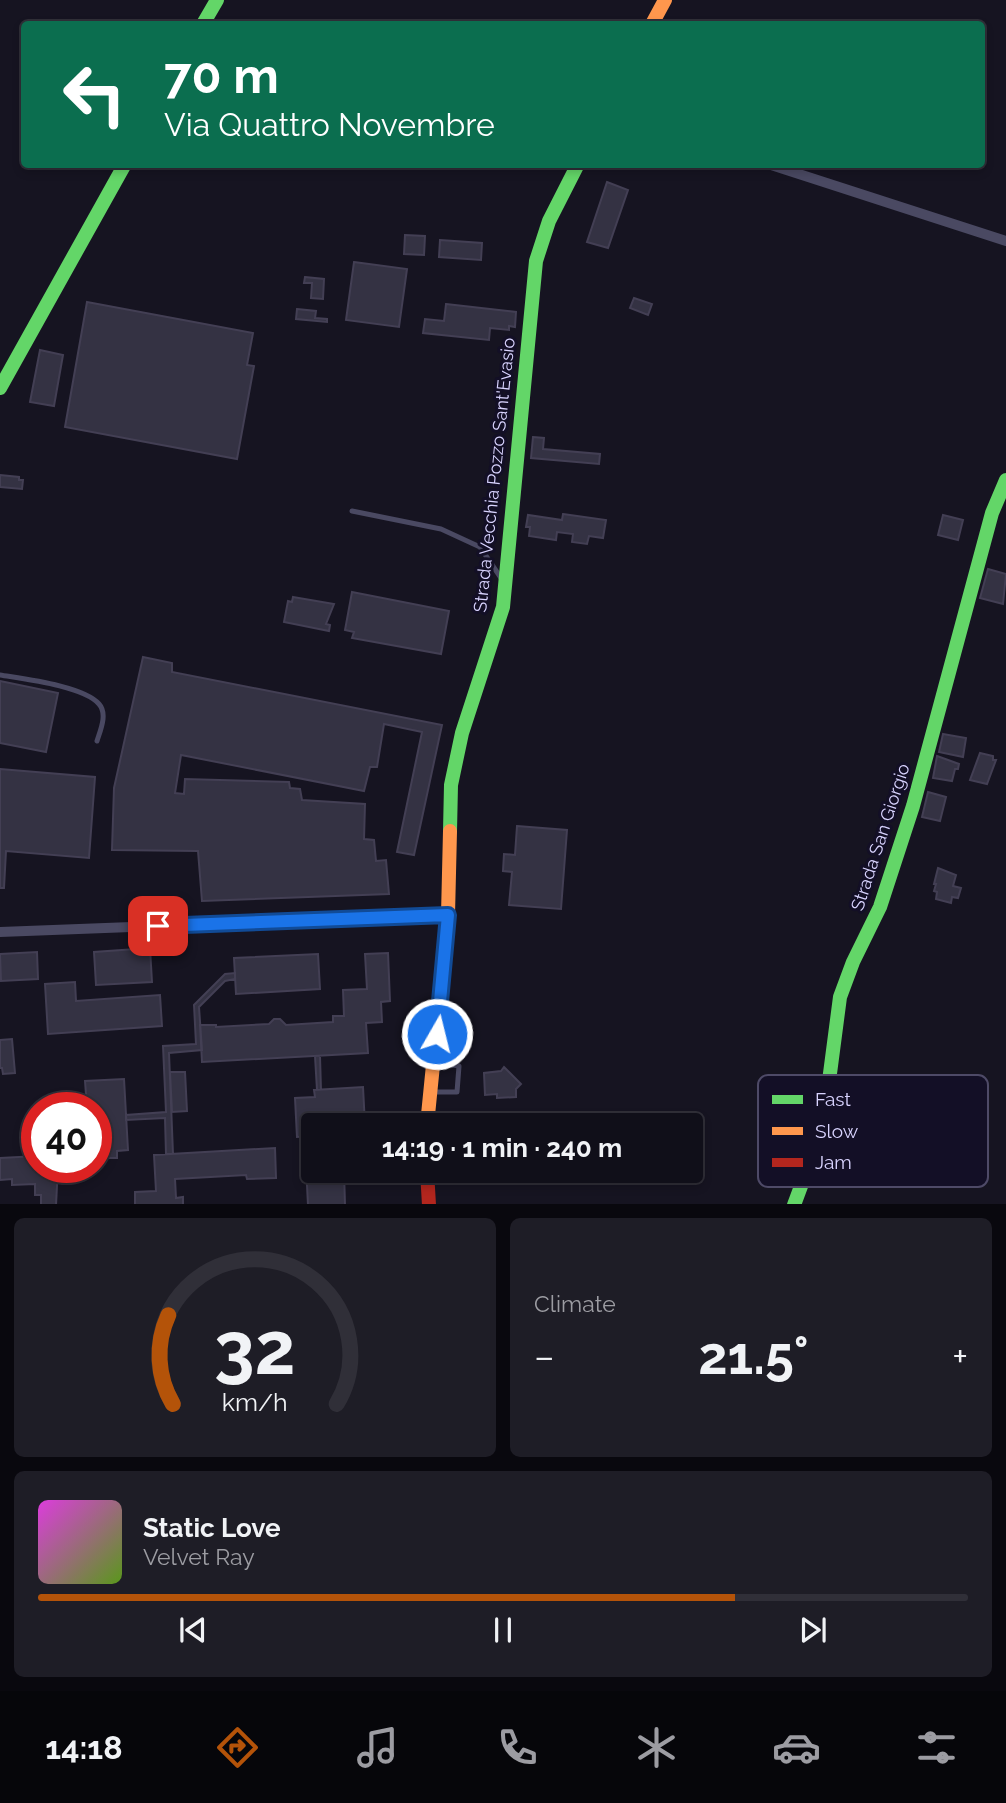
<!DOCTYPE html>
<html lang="en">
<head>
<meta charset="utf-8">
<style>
  :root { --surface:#100f19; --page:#1e1d26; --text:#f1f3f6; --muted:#9c9ca2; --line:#302f38; --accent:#b45309 }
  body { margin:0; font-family:Raleway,sans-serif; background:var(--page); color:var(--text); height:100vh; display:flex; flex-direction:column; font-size:26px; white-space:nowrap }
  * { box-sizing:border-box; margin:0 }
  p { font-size:23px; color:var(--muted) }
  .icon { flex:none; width:38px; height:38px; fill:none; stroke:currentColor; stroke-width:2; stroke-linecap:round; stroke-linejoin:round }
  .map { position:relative; height:1204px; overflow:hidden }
  .panel { display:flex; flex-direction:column; gap:14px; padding:14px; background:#09080e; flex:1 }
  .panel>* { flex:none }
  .banner { position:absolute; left:21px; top:21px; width:964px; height:147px; border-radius:7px; box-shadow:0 4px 10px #0003,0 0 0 2px var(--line); background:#0b6e4f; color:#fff; overflow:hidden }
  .speed { position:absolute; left:21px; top:1092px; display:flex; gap:14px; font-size:35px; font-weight:700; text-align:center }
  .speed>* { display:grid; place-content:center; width:91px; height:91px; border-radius:50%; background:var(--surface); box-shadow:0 4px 10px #0003,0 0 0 2px var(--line); line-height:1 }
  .speed .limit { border:10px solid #d22; background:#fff; color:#111 }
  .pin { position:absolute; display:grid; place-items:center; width:60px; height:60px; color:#fff; margin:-30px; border-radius:14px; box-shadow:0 4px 10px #0006 }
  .me { position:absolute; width:77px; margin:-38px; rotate:8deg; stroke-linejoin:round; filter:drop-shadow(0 0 5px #0008) }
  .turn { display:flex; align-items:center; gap:24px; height:147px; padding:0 28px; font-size:32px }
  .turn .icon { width:91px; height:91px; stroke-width:2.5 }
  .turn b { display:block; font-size:49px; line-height:60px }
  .big { font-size:52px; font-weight:700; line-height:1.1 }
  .panel .card { flex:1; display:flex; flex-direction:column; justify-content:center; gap:10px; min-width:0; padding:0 24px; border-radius:10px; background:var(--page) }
  .panel .dial { align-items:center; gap:0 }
  .dial svg { height:182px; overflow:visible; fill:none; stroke:var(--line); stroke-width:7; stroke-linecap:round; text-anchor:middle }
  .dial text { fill:var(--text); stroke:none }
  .song { display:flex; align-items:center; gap:21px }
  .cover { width:84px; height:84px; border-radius:10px; background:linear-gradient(135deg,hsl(300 70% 55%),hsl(90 70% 35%)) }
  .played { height:7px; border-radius:4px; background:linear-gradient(90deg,var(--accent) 75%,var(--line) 75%) }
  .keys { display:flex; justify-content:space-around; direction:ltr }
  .heat { display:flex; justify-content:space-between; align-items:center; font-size:38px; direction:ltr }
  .panel .tiles { flex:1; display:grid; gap:14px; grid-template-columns:1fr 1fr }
  .card:last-child { grid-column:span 2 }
  .trip { position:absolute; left:301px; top:1113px; width:402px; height:70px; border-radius:7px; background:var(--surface); box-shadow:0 4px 10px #0003,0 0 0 2px var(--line); font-weight:700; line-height:70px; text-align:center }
  .tab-bar { display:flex; height:112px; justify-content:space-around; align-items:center; background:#06060a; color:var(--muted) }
  .tab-bar .icon { width:49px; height:49px }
  .tab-bar .active { color:var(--accent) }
  .tab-bar b { font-size:32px; color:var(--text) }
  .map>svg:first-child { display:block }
  .building { fill:#343243; stroke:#433f54; stroke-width:2 }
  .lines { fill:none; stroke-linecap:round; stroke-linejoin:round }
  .lane { stroke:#4a4962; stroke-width:5 }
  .street { stroke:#4a4962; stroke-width:10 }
  .fast { stroke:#63d668; stroke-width:14 }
  .slow { stroke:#ff974d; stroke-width:14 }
  .jam { stroke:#b3261e; stroke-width:14 }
  .route-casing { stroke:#114b97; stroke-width:18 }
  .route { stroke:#1a73e8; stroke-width:12 }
  .labels { text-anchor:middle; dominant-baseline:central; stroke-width:6; stroke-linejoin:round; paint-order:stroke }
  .street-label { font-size:18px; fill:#d9d4ff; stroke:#130f26 }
  .key { fill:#130f26; stroke:#4e4a67; stroke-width:2 }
  .key-label { font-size:19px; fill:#d9d4ff }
</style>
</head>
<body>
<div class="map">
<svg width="1006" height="1205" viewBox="0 0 1006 1205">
  <rect width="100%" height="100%" fill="#161421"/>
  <path class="building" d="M607,182L628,190L608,248L587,242Z
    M405,235L425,236L424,255L404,254Z
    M440,240L482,243L481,260L439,257Z
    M354,262L407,269L399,327L346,320Z
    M305,277L324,279L323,299L311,298L312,283H304Z
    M634,298L652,304L648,315L630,308Z
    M87,302L253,333L247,365L254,366L237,459L65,427Z
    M446,304L516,312L515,327L509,326V330L490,328L489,340L423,333L425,319L444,321Z
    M297,309L316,311L315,318L327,319V322L296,319Z
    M40,350L63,355L54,406L30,402Z
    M533,437L544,438L543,449L600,454L599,464L531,458Z
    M0,475L19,477V480H23L22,489L0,487Z
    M563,514L606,520L603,538L589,536L587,544L572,542L573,534L557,532L556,540L529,536L530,527H526L528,515L562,520Z
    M943,515L963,520L958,540L938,535Z
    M988,569L1006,574L1003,604L980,598Z
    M352,592L449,611L441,654L352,638L354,632L345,630Z
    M293,597L334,604L326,624L330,625L329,631L284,622L288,601L292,602Z
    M143,657L172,663V672L442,725L414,855L397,852L422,732L384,724L377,767H370L364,791L181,755L175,793L184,794L185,779L289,782L290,788L300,789L302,800L365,804L364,839L374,840L376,861L386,860L389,894L202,901L198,851L112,850L114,788Z
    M0,681L58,693L46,752L0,743Z
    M943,734L966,738L963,757L939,752Z
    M980,753L993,756V760H996L987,784L970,780Z
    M937,756L959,764L958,769H955L952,781L933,778Z
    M0,769L95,777L89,858L6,851L4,888H0Z
    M928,792L946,797L940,821L922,817Z
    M517,826L567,830L561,909L509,905L512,872L503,871L504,854L515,855Z
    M938,868L956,875L953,886L961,888L958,898L952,897L951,903L936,899L937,892L934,891L936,884H934Z
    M150,948L152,982L96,985L94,952Z
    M37,952L38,979L1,981L0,954Z
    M388,953L390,1001L381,1002L382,1022L366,1023L368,1053L202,1062L200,1025H216V1027L269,1024L274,1019H280L286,1025L333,1022V1016H344L343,990L367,989L365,954Z
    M318,954L320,989L236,994L234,958Z
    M235,973V979L225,981L199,1007L202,1050L169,1053L173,1154H166L165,1118L126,1120V1115L166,1112L163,1046L196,1044L194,1005L225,974Z
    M75,982L76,1001L160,995L162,1026L48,1034L45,984Z
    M12,1039L15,1073L3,1074L2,1068H0V1040Z
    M315,1056H320L321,1090H317Z
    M504,1067L521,1084L516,1089V1097L497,1098V1094L485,1095L484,1073L501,1071Z
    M170,1072H185L187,1111L172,1112Z
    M124,1079L128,1150L117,1151V1158H99L96,1152V1108H87L85,1081Z
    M363,1087L365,1125H313V1136L297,1137L295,1098L315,1097L314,1090Z
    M305,1146H313V1171H344L345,1205H308Z
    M275,1148L276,1178L247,1179L246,1175L175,1179L176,1198L183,1197V1205H135V1192L156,1191L154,1155Z
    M37,1156V1167H58L56,1205H41V1195H35V1184L12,1185V1179L0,1180V1158Z"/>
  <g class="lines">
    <path class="lane" d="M352,511L441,529L480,547L501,578
      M0,675C24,679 83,686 99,704C108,714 100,731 97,741
      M432,1092H457L459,1066L433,1062"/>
    <path class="street" d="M768,164L1006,241
      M0,932L448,915"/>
    <path class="fast" d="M203,24L217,0
      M0,388L125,164
      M450,831L451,785L462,733L503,607L536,261L549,221L578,164
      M794,1205L823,1127L840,997L853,962L880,907L913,806L992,513L1006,480"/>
    <path class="slow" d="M652,24L665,0
      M427,1125L448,915L450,831"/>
    <path class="jam" d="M427,1171L429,1205"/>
  </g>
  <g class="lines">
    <defs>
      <path id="route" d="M158,926L448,915L437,1034"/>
    </defs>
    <use href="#route" class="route-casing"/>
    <use href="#route" class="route"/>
  </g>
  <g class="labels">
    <g class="street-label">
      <text transform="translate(494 475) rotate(-84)">Strada Vecchia Pozzo Sant'Evasio</text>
      <text transform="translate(880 837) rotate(-72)">Strada San Giorgio</text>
    </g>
  </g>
  <rect x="758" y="1075" width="230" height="112" rx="10" class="key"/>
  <rect x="772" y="1095" width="31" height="9" fill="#63d668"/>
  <rect x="772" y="1127" width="31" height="8" fill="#ff974d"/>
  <rect x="772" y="1158" width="31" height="9" fill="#b3261e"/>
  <g class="key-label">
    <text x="815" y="1106">Fast</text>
    <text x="815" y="1138">Slow</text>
    <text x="815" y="1169">Jam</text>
  </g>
</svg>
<div class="speed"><div class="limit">40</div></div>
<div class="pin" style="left:158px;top:926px;background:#d93025"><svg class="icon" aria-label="arrive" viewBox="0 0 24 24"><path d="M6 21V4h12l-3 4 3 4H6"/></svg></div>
<svg class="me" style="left:437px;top:1034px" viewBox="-20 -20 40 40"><circle r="17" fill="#1a73e8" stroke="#fff" stroke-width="3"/><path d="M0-11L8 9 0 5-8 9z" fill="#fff"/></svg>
<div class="trip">14:19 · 1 min · 240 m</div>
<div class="banner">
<div class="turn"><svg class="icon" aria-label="left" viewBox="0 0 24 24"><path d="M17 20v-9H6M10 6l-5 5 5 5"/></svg><div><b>70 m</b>Via Quattro Novembre</div></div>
</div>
</div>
<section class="panel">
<div class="tiles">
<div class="card dial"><svg viewBox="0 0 100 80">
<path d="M14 69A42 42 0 1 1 86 69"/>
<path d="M14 69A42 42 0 0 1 12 30" stroke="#b45309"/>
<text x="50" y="56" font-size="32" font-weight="700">32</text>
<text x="50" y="72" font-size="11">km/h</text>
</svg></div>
<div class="card"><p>Climate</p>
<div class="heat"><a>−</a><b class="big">21.5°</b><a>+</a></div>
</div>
<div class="card">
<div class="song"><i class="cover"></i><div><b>Static Love</b><p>Velvet Ray</p></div></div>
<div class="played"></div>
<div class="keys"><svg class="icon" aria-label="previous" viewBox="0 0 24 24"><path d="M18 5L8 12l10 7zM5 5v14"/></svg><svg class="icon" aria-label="pause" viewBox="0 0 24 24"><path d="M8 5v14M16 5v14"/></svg><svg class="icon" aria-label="next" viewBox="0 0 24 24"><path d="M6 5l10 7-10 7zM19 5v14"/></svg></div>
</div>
</div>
</section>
<nav class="tab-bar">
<b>14:18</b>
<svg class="icon active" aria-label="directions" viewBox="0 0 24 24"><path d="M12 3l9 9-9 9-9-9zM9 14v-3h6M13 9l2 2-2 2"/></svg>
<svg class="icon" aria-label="music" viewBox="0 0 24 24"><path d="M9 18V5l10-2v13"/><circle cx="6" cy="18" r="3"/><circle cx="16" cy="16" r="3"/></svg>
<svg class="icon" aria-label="phone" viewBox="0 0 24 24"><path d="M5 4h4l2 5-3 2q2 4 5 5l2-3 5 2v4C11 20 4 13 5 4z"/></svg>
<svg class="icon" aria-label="climate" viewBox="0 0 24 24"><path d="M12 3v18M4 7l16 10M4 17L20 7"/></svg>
<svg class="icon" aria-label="car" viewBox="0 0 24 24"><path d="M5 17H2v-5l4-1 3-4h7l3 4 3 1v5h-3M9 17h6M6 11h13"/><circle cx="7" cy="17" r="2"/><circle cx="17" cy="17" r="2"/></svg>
<svg class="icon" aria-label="filters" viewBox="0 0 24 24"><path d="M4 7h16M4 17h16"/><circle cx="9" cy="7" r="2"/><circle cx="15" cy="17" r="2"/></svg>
</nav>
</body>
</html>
